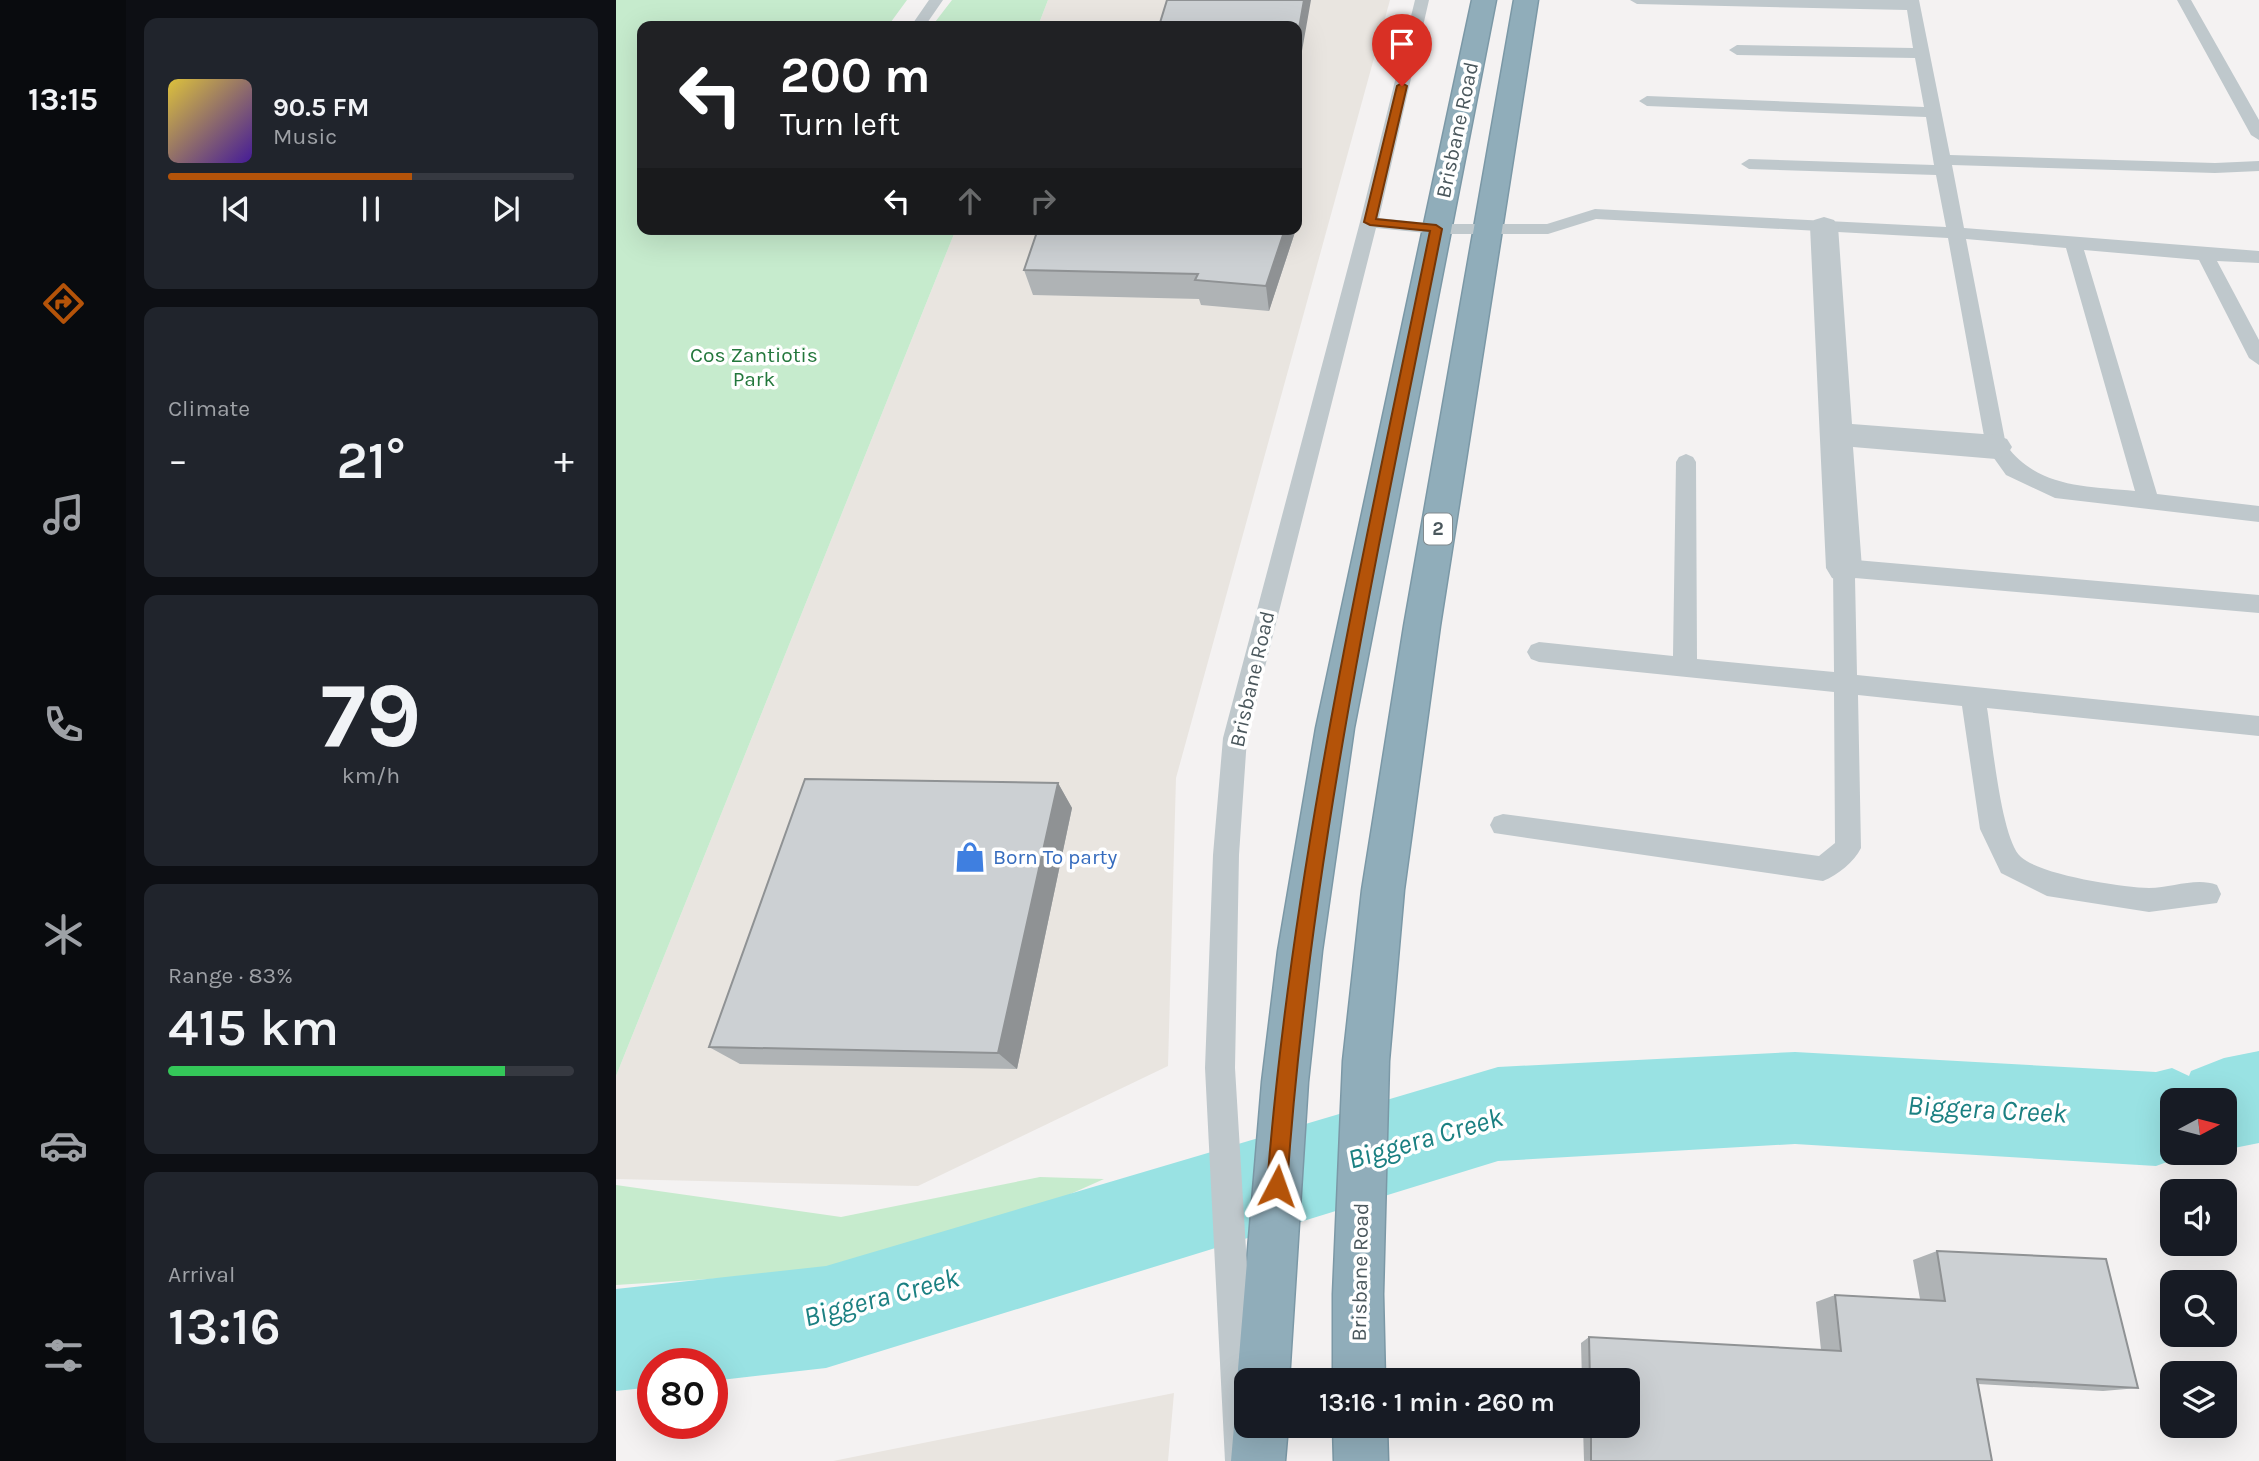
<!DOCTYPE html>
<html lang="en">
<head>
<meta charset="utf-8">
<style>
  :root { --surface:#171b24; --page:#20242c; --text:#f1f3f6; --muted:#9ea1a6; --line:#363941; --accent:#b45309 }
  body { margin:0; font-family:Karla,sans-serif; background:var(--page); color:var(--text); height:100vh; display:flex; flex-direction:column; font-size:26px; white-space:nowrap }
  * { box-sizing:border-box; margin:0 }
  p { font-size:23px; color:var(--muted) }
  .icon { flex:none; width:38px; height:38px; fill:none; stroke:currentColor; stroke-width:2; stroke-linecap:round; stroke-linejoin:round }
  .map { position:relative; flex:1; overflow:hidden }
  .sheet { display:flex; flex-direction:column; gap:18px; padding:18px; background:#0d0f14; width:490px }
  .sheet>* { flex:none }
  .guide { position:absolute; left:21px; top:21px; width:665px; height:214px; border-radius:14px; box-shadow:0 7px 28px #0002; background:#202124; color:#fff; overflow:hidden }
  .needle { width:46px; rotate:83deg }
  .fabs { position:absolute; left:1544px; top:1088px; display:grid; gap:14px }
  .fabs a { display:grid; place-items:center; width:77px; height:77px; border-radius:14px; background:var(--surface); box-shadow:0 7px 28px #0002; font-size:35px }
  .speed { position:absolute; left:21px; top:1348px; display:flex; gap:14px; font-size:35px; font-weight:700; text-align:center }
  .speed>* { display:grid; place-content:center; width:91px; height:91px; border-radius:50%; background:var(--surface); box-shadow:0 7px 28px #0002; line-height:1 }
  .speed .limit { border:10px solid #d22; background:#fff; color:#111 }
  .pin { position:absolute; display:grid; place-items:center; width:60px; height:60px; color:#fff; margin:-72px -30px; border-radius:50% 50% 50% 0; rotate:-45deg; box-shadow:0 0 7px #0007 }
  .pin .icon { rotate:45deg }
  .me { position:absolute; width:77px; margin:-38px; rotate:4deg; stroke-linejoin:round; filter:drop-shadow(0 0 5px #0008) }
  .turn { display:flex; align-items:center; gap:24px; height:147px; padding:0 28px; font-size:32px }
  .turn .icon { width:91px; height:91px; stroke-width:2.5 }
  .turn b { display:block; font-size:49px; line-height:60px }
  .lanes { display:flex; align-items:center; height:66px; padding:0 28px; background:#0003; justify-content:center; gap:35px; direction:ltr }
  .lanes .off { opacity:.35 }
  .big { font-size:52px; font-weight:600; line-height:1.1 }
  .sheet .card { flex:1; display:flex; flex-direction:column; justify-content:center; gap:10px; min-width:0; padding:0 24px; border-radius:14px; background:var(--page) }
  .sheet .dial { align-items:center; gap:0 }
  .dial b { font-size:91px; line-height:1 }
  .song { display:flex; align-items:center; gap:21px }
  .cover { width:84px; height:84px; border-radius:10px; background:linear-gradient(135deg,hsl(50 70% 55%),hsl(260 70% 35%)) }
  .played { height:7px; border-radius:4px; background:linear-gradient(90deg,var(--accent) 60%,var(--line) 60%) }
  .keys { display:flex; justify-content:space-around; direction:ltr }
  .heat { display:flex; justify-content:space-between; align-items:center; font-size:38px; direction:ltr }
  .charge { height:10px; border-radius:5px; background:linear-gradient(90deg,#34c759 83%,var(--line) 0) }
  .trip { position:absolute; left:618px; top:1368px; width:406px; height:70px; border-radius:14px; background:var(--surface); box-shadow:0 7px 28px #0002; font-weight:600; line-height:70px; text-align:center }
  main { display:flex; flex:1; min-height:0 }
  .tab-bar { display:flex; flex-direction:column; width:126px; justify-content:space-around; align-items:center; background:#090b0e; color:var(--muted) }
  .tab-bar .icon { width:49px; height:49px }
  .tab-bar .on { color:var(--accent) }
  .tab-bar b { font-size:32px; color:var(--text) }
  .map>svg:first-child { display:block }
  .commercial { fill:#e9e5e0 }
  .green { fill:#c6ebcd }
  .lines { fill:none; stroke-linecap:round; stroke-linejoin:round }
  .river { fill:#99e2e3; fill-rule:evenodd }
  .highway-casing { stroke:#7b98a6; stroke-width:3 }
  .lane { fill:#bfc8cc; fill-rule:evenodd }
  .street { fill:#bfc8cc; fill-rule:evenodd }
  .highway { fill:#90adba; fill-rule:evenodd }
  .wall { fill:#afb3b5 }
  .shaded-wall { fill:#8f9294 }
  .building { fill:#ccd0d3; stroke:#8f9294; stroke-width:2 }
  .route { fill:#b45309; stroke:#753606; stroke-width:2 }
  .labels { text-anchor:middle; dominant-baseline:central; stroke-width:7; stroke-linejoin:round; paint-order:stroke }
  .shield { fill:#fff; stroke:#818a8e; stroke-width:2 }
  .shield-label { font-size:19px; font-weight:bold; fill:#4b585d }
  .street-label { font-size:21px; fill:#4b585d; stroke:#fff }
  .park-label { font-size:21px; fill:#23773c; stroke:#fff }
  .shop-label { font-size:21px; fill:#366cbe; stroke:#fff; text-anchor:start }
  .near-water-label { font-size:28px; font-style:italic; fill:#1b8082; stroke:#fff }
</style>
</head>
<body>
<main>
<nav class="tab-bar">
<b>13:15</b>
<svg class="icon on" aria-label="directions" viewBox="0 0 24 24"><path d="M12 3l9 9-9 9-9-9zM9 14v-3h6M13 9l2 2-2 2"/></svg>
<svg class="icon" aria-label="music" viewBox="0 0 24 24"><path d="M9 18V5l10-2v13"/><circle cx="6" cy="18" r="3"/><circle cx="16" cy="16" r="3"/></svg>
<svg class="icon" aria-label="phone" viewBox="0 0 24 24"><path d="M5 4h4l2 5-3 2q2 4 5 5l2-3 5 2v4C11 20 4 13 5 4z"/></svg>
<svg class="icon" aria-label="climate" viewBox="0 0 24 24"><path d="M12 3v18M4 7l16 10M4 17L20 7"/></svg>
<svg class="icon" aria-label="car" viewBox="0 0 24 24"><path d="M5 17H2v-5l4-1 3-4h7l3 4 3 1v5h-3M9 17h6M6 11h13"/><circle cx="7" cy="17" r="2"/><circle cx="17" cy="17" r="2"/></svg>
<svg class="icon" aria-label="filters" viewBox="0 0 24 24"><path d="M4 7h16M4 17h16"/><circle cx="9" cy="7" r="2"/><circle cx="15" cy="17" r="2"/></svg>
</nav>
<section class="sheet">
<div class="card">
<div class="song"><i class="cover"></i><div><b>90.5 FM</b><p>Music</p></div></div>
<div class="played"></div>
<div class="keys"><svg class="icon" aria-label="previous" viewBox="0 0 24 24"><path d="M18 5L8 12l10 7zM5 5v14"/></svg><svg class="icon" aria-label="pause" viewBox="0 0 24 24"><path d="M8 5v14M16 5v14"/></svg><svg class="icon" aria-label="next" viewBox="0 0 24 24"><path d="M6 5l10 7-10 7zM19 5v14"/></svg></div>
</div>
<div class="card"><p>Climate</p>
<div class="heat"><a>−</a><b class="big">21°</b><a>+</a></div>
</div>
<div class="card dial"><b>79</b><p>km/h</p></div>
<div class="card"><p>Range · 83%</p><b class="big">415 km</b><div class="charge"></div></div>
<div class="card"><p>Arrival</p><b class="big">13:16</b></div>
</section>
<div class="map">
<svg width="1643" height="1461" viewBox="0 0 1643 1461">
  <rect width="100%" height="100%" fill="#f4f2f2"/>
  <path class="commercial" d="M432,0H774L560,778L552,1066L302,1186L0,1179V1076L340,229H681V26H422Z
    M558,1393L552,1461H217Z"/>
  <path class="green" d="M0,0H291L272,26H26V229H340L0,1076Z
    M336,0H432L422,26H316Z
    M424,1177L488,1179L293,1266L0,1285V1185L225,1217Z"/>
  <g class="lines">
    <path class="river" d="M1643,1051V1143L1608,1150V1101H1556V1153H1576L1540,1166L1179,1144L882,1161L210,1368L96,1381V1363H37V1387L0,1391V1289L210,1266L882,1067L1179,1052L1540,1072L1556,1068L1573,1076L1575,1071L1608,1058Z"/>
    <defs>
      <path id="highway" d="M856,0H880L738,728L706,951L692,1082L673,1381H630V1400L621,1381L646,1082L662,951L700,728Z
        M898,0H922L824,626L788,890L773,1061L767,1294L769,1381H717V1294L727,1061L746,890L788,626Z
        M630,1406V1426H672L669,1461H615L618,1426L626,1407Z
        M717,1426H771L772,1461H718Z"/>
    </defs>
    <use href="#highway" class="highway-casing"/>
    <path class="lane" d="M313,0H327L309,26H295Z
      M799,0H813L763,218L820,224H931L979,209L1330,227L1320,175L1133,169L1125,164L1133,159L1318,165L1310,117L1031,106L1023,101L1031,96L1308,107L1299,58L1121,55L1113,50L1121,45L1297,48L1291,10L1021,4L1014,0H1303L1334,155L1599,163L1643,161V171L1599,173L1336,165L1348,228L1643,251V263L1601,261L1643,340V365L1633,358L1583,260L1468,250L1541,494L1643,506V522L1439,498L1390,475L1370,447L1332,238L980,219L932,234H820L760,228L631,738L623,855L619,1068L638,1381H630V1426H641L643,1461H609L589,1068L597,855L607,738L744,222ZM1350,239L1450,248L1519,491C1469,486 1422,488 1390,445Z
      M1561,0H1575L1643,120V140L1635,135Z
      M1070,454L1077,457L1080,462L1081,659L1218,672L1217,568L1220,562L1228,559L1643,595V613L1239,578L1241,675L1643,716V736L1371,708C1376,737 1385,840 1405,857C1425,875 1505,887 1533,888C1556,888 1580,877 1601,885L1605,894L1601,903L1533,912L1431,896L1385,873L1364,829L1346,706L1242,695L1245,848C1238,862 1222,875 1207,881L878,833L874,825L878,817L887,814L1203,856L1219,843L1218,692L923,662L915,659L911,652L915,645L923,642L1057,656L1060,462L1063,457Z"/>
    <path class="street" d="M1208,217L1218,220L1222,226L1236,424L1380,435L1391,439L1396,447L1391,455L1380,459L1237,447L1246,568L1240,578L1228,582L1216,578L1210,568L1194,226L1198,220Z"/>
    <use href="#highway" class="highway"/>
  </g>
  <path class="wall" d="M680,229L653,311L585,305L583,299L417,295L408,270Z
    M442,783L456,808L401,1069L124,1064L93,1047Z
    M1321,1251L1522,1388L1487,1391L1362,1384L1376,1461H968L967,1426H1012V1381H966L965,1343L973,1337L1205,1350L1200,1302L1219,1295L1304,1299L1297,1260Z"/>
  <path class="shaded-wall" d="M688,0H695L681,79V40Z
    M681,198L683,220L681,228Z
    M669,229H680L653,311L650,286Z
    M442,783L456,808L401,1069L382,1053Z"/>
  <path class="building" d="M551,0H688L681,40V26H543Z
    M422,229H669L650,286L579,280L582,274L408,270Z
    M189,779L442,783L382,1053L93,1047Z
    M1321,1251L1490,1259L1522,1388L1361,1379L1376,1461H975V1426H1012V1381H974L973,1337L1225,1351L1219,1295L1329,1301Z"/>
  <path class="route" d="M786,83L791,86L760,219L820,225L826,229C763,546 693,863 671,1186L668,1194L661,1196L654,1194L651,1186C676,863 749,548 814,231L754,225L748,222L781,86Z"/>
  <defs>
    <symbol id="shop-bare" viewBox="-9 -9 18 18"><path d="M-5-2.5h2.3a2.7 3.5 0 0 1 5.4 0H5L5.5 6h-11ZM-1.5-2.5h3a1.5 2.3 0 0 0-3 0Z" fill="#3f7fe0" stroke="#fff" stroke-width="2.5" paint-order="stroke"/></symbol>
  </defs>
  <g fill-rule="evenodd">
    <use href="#shop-bare" x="332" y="835" width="44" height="44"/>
  </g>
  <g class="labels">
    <rect class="shield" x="808" y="513.5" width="28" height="31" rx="5"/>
    <g class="shield-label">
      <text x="822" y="529">2</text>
    </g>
    <g class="street-label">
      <text transform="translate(841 130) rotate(-78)">Brisbane Road</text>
      <text transform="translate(636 679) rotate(-77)">Brisbane Road</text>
      <text transform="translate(744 1272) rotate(-89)">Brisbane Road</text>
    </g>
    <g class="park-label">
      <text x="138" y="355">Cos Zantiotis<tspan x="138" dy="24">Park</tspan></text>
    </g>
    <g class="shop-label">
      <text x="377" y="857">Born To party</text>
    </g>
    <g class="near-water-label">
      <text transform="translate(1371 1109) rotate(3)">Biggera Creek</text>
      <text transform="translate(809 1138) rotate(-16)">Biggera Creek</text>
      <text transform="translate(265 1297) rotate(-15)">Biggera Creek</text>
    </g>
  </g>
</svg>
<div class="fabs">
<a><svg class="needle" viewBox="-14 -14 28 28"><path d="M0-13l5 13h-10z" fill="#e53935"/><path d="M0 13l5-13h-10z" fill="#9ea1a6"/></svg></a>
<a><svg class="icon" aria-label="sound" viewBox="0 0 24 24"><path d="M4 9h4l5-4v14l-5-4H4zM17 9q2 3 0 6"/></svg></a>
<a><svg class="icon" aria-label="search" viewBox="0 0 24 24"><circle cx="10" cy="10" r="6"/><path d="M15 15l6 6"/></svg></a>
<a><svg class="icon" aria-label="layers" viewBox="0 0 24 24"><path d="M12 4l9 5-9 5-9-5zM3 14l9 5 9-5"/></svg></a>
</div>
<div class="speed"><div class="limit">80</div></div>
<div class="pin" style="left:786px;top:86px;background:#d93025"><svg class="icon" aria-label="arrive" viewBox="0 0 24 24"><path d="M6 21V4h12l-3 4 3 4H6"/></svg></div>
<svg class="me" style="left:661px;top:1186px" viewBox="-20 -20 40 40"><path d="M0-17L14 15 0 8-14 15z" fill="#b45309" stroke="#fff" stroke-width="4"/></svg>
<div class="trip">13:16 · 1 min · 260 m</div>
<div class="guide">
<div class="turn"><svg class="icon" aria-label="left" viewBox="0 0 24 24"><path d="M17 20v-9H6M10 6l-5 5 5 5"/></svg><div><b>200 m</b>Turn left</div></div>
<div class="lanes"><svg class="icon" aria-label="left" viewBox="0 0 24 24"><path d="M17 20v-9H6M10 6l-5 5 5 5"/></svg><svg class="icon off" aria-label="ahead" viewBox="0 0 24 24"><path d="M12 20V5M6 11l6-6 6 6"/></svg><svg class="icon off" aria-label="right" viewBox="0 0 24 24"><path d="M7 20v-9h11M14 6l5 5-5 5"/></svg></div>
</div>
</div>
</main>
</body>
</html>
